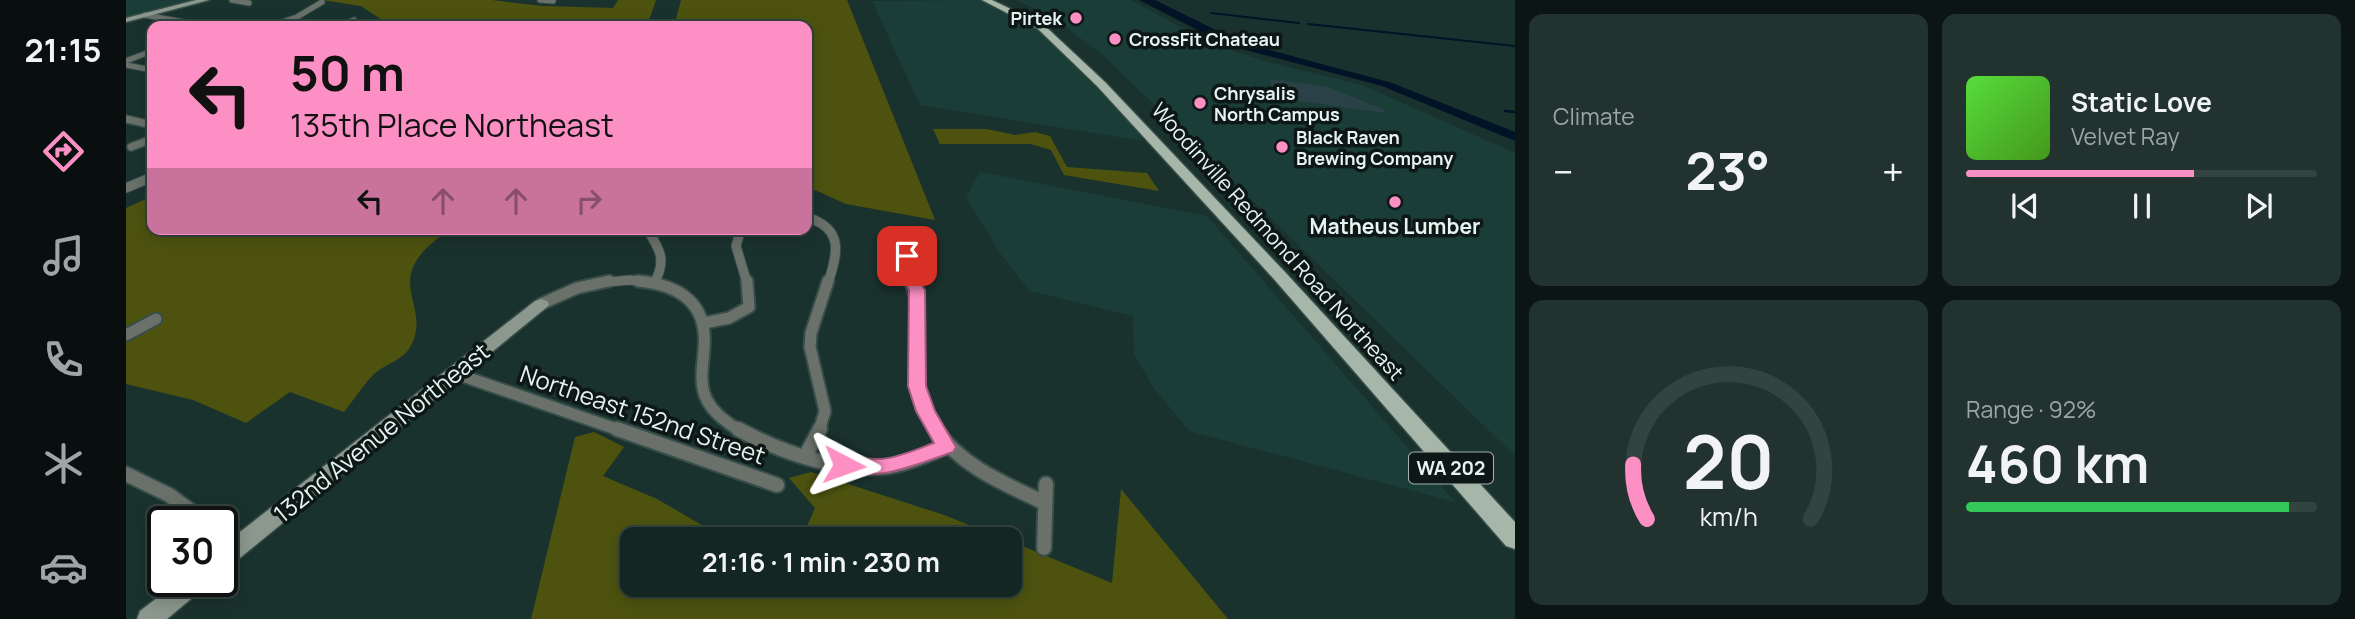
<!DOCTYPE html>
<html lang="en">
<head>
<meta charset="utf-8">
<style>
  :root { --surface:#142622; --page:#21322f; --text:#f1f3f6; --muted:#9da5a5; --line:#334340; --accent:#fc8fc3 }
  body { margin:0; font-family:Manrope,sans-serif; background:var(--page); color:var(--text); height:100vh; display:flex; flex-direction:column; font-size:26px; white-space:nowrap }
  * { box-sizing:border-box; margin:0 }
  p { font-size:23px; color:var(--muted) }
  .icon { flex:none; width:38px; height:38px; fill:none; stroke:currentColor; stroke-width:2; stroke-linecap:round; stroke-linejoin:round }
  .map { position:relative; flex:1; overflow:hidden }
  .details { display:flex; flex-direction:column; gap:14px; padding:14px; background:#0b1513; width:840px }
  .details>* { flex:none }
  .top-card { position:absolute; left:21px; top:21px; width:665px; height:214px; border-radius:14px; box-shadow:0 4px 18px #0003,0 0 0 2px var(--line); background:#fc8fc3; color:#111; overflow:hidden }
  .speed { position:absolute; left:21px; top:506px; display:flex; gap:14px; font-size:35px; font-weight:700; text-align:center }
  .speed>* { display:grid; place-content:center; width:91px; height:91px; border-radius:50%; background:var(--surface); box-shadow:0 4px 18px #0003,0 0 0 2px var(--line); line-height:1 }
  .speed .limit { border:4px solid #111; border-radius:10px; background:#fff; color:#111 }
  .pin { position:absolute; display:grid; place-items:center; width:60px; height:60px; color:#fff; margin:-30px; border-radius:14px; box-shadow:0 4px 10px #0006 }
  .me { position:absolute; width:77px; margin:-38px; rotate:94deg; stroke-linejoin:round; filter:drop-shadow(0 0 5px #0008) }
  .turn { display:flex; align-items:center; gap:24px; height:147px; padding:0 28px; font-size:32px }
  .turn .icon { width:91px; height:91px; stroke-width:2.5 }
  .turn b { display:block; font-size:49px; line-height:60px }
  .lanes { display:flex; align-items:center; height:66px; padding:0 28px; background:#0003; justify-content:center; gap:35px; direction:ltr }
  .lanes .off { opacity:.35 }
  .big { font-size:52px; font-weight:700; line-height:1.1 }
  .details .tile { flex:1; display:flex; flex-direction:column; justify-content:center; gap:10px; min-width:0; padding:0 24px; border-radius:14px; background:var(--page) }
  .details .dial { align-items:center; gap:0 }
  .dial svg { height:182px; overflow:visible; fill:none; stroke:var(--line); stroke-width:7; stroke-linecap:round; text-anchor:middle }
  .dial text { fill:var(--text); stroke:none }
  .song { display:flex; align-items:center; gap:21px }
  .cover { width:84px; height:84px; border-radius:10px; background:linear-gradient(135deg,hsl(110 70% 55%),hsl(100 70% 35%)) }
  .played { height:7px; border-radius:4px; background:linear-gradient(90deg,var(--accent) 65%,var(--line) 65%) }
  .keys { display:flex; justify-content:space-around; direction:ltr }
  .heat { display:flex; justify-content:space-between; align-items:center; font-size:38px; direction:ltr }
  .charge { height:10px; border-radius:5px; background:linear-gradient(90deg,#34c759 92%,var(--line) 0) }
  .details .tiles { flex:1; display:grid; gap:14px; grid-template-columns:repeat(2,1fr) }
  .trip { position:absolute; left:494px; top:527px; width:402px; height:70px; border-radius:14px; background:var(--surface); box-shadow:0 4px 18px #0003,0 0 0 2px var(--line); font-weight:700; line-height:70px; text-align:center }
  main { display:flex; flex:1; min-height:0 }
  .dock { display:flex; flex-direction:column; width:126px; justify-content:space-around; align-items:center; background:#080f0e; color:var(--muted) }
  .dock .icon { width:49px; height:49px }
  .dock .current { color:var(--accent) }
  .dock b { font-size:32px; color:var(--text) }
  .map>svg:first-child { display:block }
  .built { fill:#1b3d38 }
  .green { fill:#4d530f }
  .water { fill:#011327 }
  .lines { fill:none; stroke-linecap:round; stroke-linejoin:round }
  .stream-far1 { stroke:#011327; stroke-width:2 }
  .stream { stroke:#011327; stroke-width:2.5 }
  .building { fill:#2a4147 }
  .street-far4-casing { stroke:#374d49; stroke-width:7 }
  .street-far3-casing { stroke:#374d49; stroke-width:10 }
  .street-far2-casing { stroke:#374d49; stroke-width:11 }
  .street-far1-casing { stroke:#374d49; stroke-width:15 }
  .street-casing { stroke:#374d49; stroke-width:18 }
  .secondary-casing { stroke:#374d49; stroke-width:3 }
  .primary-casing { stroke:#374d49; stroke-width:3 }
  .street-far4 { stroke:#69716a; stroke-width:5 }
  .street-far3 { stroke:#69716a; stroke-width:7 }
  .street-far2 { stroke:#69716a; stroke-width:9 }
  .street-far1 { stroke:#69716a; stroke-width:11 }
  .street { stroke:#69716a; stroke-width:14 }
  .secondary { fill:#8c988d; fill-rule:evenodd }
  .primary { fill:#a6b6a8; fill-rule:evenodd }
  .route { fill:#fc8fc3; stroke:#a45d7f; stroke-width:2 }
  .poi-dot { fill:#fc8fc3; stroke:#0d1715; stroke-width:2.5 }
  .labels { text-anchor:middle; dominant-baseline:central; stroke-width:7; stroke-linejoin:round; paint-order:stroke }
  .far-poi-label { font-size:18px; font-weight:bold; fill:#e6f4f1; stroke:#0d1715; text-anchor:start }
  .shield { fill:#0d1715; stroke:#a5b2af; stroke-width:2 }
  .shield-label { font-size:19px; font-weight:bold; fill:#e6f4f1 }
  .poi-label { font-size:21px; font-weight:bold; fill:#e6f4f1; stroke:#0d1715 }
  .street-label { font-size:21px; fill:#e6f4f1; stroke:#0d1715 }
  .near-street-label { font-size:24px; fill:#e6f4f1; stroke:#0d1715 }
</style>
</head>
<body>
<main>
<nav class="dock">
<b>21:15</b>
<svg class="icon current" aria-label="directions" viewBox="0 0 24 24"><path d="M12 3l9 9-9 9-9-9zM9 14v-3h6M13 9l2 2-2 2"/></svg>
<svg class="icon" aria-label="music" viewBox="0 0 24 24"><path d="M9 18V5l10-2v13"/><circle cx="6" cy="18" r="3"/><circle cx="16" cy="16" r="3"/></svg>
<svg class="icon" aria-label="phone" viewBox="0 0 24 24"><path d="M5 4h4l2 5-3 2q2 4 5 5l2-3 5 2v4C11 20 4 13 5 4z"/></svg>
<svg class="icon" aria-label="climate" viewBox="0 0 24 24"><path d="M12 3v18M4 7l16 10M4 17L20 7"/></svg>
<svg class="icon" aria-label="car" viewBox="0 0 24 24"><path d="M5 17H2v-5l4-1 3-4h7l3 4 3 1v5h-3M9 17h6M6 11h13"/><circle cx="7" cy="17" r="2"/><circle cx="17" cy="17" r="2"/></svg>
</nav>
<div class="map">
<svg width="1389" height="619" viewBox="0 0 1389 619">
  <rect width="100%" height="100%" fill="#1a322e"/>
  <path class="built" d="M0,0H79L0,20Z
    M854,0L886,13L915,33L996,114L1018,141L794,105L746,1Z
    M890,0H1005L1087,45L1149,64L1236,85L1389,153V456L977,55L925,16Z
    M854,172L1081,216L1329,502L1063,431L1027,387L1008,354L1007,316L904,291L874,253L840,197Z"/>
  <path class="green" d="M196,0H366L416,6L487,8L492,0H530L521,26H260L262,24L235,6Z
    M555,0H721L809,220L720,204L689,190L681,191V26H548Z
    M807,129H861L889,135L909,132L924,136L941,167L1021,173L1033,191L938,175L925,150L905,144H814Z
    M26,196V229H325C246,280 311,304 283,349C276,360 258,365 248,374C237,385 228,400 218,412L164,392L120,423L67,400L0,384V208Z
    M468,432L498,447L477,476L531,499L593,535L678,533L689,508L663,478L685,472L818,515L878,539H506V584H884V541L986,583L995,489L1102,619H405L449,437Z"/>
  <path class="water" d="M1013,0H1029L1114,42L1266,83L1389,132V141L1256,86L1101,45Z"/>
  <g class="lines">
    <path class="stream-far1" d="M1085,13L1173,23
      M1182,24L1389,46"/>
    <path class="stream" d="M1379,111L1389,112"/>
  </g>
  <path class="building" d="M1144,79L1202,87L1259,110V113L1146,97Z"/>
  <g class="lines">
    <defs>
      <path id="street-far4" d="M106,0L123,3
        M414,0L427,1
        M19,15L79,26
        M147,25L171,17L196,2
        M110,26H151
        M216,26L228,20
        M0,61L26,51
        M0,65L26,70"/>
      <path id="street-far3" d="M0,119L26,125
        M5,147L26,139"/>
      <path id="street-far2" d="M0,188L26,177
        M681,217C718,229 712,253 702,283
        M521,229C534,249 541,261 528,283
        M615,229L610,246L621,283
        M781,256L777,268L785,283
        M470,283L504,280L525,283"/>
      <path id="street-far1" d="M512,281C555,285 582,304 578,349C577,365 573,383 580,398C586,412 602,424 615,431
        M784,281C799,315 786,350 793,385C795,402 802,416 810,431
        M415,304L451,288L483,281
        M578,323L603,318L623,307L621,281
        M0,335L30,319
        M328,373L496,431
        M693,431L699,411L684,347L685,333L702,281"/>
      <path id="street" d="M491,429L651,485
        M612,429C655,452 708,471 758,467C779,465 800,455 820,447
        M809,429C836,467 879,484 919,503
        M680,455L694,429
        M0,474L43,495L80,522
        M96,530L119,541
        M918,548L920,484"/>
      <path id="secondary" d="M70,0H83L0,22V18Z
        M415,299L421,301L423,304L421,307L104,566L96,569V546L409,301Z
        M53,581H82L78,588L41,619H11L14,611Z"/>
      <path id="primary" d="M856,0H866L918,25L979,82L1159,272L1389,522V549L1380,546L1147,278L971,86L912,29Z"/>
    </defs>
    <use href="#street-far4" class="street-far4-casing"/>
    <use href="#street-far3" class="street-far3-casing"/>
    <use href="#street-far2" class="street-far2-casing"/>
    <use href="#street-far1" class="street-far1-casing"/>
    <use href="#street" class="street-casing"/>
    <use href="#secondary" class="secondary-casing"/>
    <use href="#primary" class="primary-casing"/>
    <use href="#street-far4" class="street-far4"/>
    <use href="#street-far3" class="street-far3"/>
    <use href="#street-far2" class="street-far2"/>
    <use href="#street-far1" class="street-far1"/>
    <use href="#street" class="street"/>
    <use href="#secondary" class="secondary"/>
    <use href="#primary" class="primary"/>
  </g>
  <path class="route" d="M781,252L788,256L785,268L799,290L800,386L809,411L830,447L827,452C789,465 751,483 711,470L708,465L711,459C724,455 741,460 755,459C772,458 791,449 808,443L790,411L782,386L783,290L770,268L774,256Z"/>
  <g class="poi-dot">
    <circle cx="950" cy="18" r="7"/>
    <circle cx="989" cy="39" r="7"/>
    <circle cx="1074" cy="103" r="7"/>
    <circle cx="1156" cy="147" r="7"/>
    <circle cx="1269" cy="202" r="7"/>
  </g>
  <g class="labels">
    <g class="far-poi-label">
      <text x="936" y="18" text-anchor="end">Pirtek</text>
      <text x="1003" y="39">CrossFit Chateau</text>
      <text x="1088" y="93">Chrysalis<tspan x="1088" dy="21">North Campus</tspan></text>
      <text x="1170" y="137">Black Raven<tspan x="1170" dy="21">Brewing Company</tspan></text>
    </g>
    <rect class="shield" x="1283" y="452.5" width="84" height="31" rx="5"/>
    <g class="shield-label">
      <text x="1325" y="468">WA 202</text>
    </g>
    <g class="poi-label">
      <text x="1269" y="226">Matheus Lumber</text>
    </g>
    <g class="street-label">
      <text transform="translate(1152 241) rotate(48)">Woodinville Redmond Road Northeast</text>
    </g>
    <g class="near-street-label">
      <text transform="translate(517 414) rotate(19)">Northeast 152nd Street</text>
      <text transform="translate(255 432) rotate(-39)">132nd Avenue Northeast</text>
    </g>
  </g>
</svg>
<div class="speed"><div class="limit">30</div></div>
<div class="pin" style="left:781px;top:256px;background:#d93025"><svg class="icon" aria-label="arrive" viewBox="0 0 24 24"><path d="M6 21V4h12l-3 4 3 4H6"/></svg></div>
<svg class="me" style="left:718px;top:465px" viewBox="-20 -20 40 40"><path d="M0-17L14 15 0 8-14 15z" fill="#fc8fc3" stroke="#fff" stroke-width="4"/></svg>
<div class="trip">21:16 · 1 min · 230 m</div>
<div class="top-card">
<div class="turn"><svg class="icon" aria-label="left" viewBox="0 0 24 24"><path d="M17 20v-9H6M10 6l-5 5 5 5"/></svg><div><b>50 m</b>135th Place Northeast</div></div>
<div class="lanes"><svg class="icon" aria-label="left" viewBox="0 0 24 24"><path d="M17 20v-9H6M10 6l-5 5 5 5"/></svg><svg class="icon off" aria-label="ahead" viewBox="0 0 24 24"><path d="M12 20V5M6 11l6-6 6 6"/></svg><svg class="icon off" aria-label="ahead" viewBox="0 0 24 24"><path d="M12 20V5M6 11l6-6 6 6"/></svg><svg class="icon off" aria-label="right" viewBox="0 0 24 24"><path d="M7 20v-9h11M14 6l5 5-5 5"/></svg></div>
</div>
</div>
<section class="details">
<div class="tiles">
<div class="tile"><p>Climate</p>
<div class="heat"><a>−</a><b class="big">23°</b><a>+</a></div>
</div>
<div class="tile">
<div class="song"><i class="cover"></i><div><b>Static Love</b><p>Velvet Ray</p></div></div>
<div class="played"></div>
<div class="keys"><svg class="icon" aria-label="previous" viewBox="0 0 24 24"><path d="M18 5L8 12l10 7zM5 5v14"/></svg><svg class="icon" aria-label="pause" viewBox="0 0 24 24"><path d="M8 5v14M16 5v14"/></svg><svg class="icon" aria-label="next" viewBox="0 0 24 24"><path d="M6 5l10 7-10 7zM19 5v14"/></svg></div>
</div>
<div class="tile dial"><svg viewBox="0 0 100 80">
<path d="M14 69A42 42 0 1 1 86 69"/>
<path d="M14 69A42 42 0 0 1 8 45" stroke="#fc8fc3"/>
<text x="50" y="56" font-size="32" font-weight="700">20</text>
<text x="50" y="72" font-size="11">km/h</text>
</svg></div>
<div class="tile"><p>Range · 92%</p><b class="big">460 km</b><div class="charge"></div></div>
</div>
</section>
</main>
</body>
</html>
